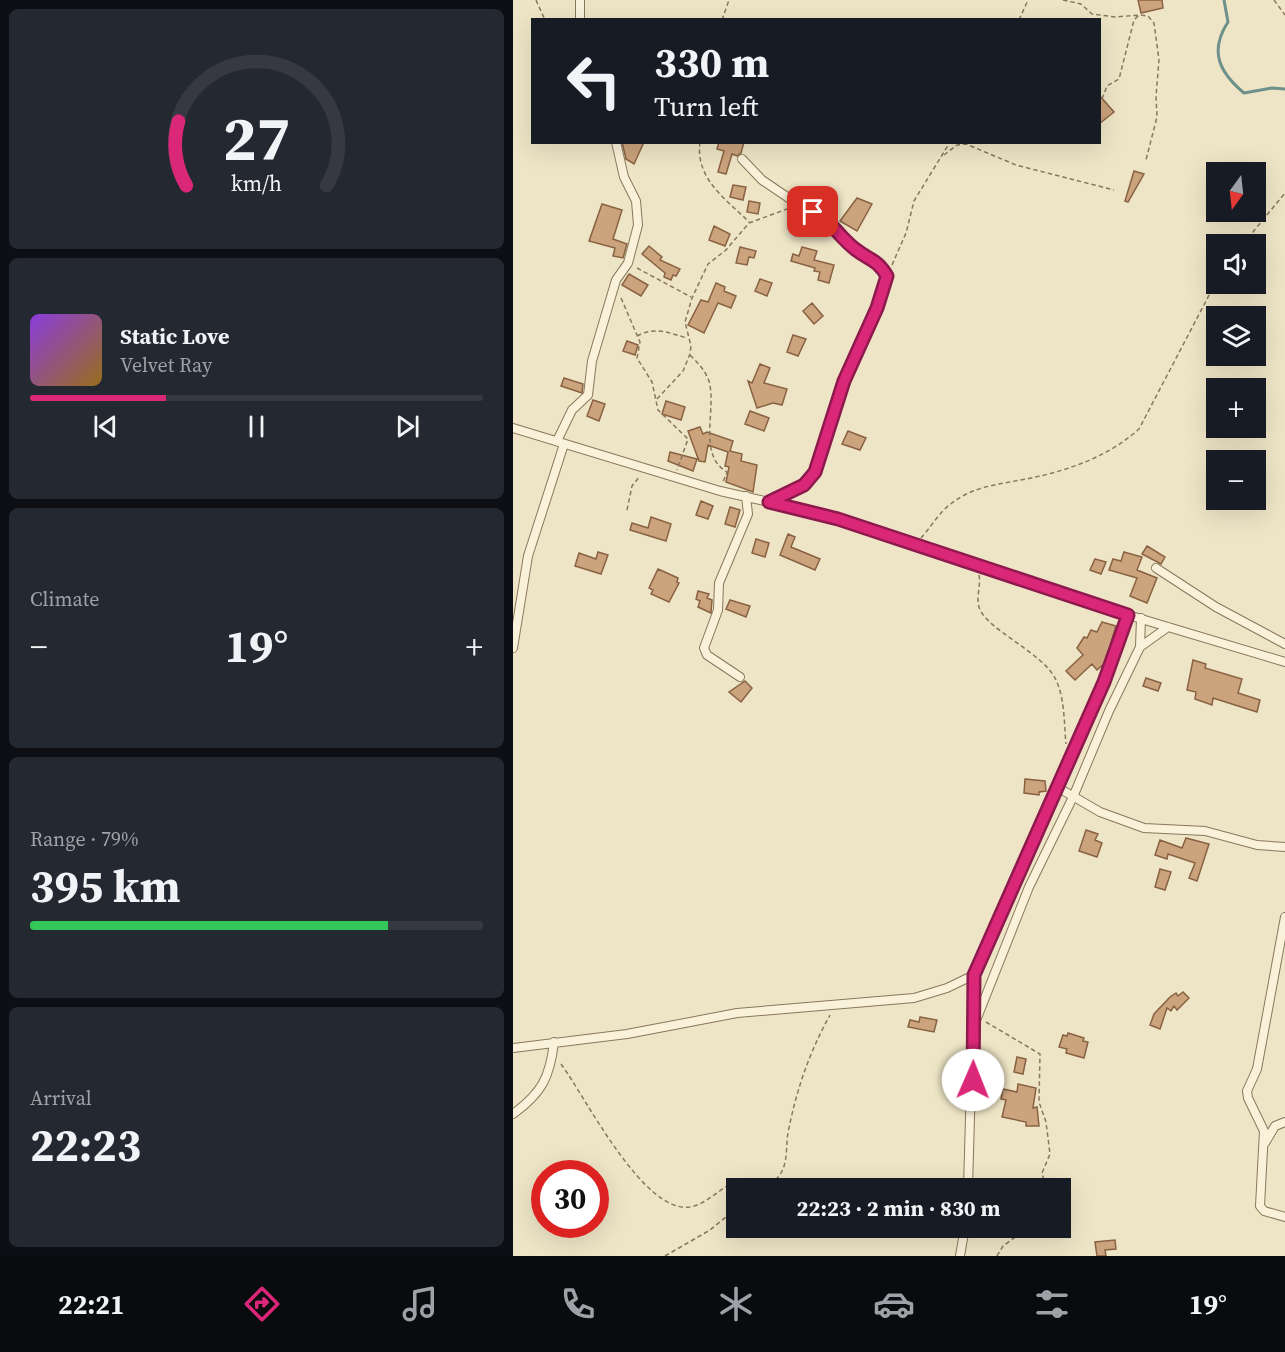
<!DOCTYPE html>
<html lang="en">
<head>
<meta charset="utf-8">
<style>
  :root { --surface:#171b24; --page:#242831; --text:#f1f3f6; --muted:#9ea1a6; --line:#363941; --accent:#db2777 }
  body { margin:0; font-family:"Source Serif 4",serif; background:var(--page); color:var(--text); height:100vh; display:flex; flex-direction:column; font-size:22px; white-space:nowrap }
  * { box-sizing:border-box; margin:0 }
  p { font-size:20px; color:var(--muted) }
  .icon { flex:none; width:33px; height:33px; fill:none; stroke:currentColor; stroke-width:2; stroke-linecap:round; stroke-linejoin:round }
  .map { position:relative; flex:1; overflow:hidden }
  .side { display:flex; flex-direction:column; gap:9px; padding:9px; background:#0d0f14; width:513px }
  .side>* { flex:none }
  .hud { position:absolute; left:18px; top:18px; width:570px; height:126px; border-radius:0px; box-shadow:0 6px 24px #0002; background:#171b24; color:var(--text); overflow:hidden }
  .needle { width:39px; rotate:195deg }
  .tools { position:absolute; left:693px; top:162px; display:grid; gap:12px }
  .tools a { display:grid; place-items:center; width:60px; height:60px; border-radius:0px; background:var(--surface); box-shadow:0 6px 24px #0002; font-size:30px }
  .speed { position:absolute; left:18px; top:1160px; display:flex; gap:12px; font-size:30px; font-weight:700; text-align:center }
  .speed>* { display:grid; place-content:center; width:78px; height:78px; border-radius:50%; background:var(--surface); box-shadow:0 6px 24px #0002; line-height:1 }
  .speed .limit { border:9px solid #d22; background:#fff; color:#111 }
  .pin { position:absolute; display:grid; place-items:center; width:51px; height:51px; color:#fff; margin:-26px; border-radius:12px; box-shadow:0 3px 9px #0006 }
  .me { position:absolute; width:66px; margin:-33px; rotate:1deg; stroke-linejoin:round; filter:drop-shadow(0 0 4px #0008) }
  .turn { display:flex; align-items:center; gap:21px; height:126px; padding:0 24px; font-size:27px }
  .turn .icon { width:78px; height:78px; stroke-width:2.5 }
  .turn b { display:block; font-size:42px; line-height:51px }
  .big { font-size:45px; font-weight:700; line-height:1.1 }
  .side .widget { flex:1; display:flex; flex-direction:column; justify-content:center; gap:9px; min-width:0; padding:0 21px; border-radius:9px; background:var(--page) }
  .side .dial { align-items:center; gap:0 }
  .dial svg { height:156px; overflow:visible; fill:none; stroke:var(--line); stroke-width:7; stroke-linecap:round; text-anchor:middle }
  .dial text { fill:var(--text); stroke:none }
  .song { display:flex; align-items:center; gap:18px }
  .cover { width:72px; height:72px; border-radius:9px; background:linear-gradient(135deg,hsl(270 70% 55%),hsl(40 70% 35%)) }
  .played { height:6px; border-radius:3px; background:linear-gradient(90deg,var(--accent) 30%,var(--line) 30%) }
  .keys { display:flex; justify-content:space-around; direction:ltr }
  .heat { display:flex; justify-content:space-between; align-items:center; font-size:33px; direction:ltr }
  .charge { height:9px; border-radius:4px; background:linear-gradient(90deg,#34c759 79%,var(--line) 0) }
  .trip { position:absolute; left:213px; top:1178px; width:345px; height:60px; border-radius:0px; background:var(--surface); box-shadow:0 6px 24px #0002; font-weight:700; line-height:60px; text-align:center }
  .menu { display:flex; height:96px; justify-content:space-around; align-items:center; background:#090b0e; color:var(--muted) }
  .menu .icon { width:42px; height:42px }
  .menu .active { color:var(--accent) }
  .menu b { font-size:27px; color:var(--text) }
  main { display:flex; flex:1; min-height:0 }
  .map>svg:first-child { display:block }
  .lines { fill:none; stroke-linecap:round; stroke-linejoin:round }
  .stream { stroke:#6e908a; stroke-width:3 }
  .building { fill:#cba37c; stroke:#886242; stroke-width:1.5 }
  .minor-casing { stroke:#89775c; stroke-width:10 }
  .path { stroke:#89775c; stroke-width:1.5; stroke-dasharray:4.5 3; stroke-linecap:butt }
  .minor { stroke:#f9f1d9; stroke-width:8 }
  .route-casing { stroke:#8e194d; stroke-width:15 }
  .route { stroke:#db2777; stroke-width:10 }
</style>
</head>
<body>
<main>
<section class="side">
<div class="widget dial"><svg viewBox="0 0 100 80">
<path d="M14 69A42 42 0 1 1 86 69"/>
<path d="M14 69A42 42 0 0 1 10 36" stroke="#db2777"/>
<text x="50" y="56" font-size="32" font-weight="700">27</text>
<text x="50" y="72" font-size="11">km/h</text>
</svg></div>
<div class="widget">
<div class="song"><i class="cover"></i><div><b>Static Love</b><p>Velvet Ray</p></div></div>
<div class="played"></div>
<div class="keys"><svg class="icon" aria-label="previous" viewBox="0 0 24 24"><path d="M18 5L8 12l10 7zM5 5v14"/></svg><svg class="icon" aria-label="pause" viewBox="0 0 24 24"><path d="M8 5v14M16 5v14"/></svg><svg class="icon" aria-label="next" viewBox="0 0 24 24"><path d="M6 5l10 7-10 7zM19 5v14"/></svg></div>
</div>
<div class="widget"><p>Climate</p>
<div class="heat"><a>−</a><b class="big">19°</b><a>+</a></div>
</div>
<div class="widget"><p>Range · 79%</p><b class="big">395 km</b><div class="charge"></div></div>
<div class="widget"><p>Arrival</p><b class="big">22:23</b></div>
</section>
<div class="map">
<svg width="772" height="1256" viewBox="0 0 772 1256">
  <rect width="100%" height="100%" fill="#eee5c6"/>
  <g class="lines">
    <path class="stream" d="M711,0L715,22C696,51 706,72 731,93L759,88L772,89"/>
  </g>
  <path class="building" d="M625,0H649L650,8L628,13Z
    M586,95L601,112L586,124Z
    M109,142H131L121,164L113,159Z
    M206,142H231L228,153L224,156L219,154L213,174L205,172L211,151L204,149Z
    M621,171L631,174L615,202L612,201Z
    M220,185L233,187L230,200L217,197Z
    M344,198L359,204L344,231L327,221Z
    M236,201L247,203L245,214L234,212Z
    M89,204L109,210L100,239L114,244L110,258L100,256L102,248L76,241Z
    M201,226L217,234L212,246L196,240Z
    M136,246L149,257L147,260L167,269L163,276L160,275L158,280L151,277L152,273L129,254Z
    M227,247L243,251L241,258L236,257L234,265L223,263Z
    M289,247L304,251L301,260L321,265L316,283L305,280L307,272L301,271L302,268L278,261L280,254L286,256Z
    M116,274L135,285L128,296L109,285Z
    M247,279L259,283L254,296L242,291Z
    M203,283L212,287L211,291L223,296L218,308L205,303L191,333L175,325L188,300L195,302Z
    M299,303L310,316L301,324L290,311Z
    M280,335L293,339L285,356L274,352Z
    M114,341L125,345L122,355L110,351Z
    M247,364L257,368L251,383L274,389L269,405L260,403L244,408L235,381L239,383Z
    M51,378L70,384L69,393L48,386Z
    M80,400L92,404L86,421L74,416Z
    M153,401L172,407L168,420L149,414Z
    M237,411L256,418L251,431L232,424Z
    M187,427L190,434L194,432L220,441L217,451L229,454L228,461L244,465L240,492L213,482L216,467L212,466L215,452L195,445L192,462L186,461L175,431Z
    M335,431L353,438L347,450L329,444Z
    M157,452L184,459L180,471L155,461Z
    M188,501L200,506L195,519L183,515Z
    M217,507L227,510L222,527L212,524Z
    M138,517L158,524L153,541L117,530L119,523L135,528Z
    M275,534L282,537L278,547L307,559L302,570L267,555Z
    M243,539L256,543L252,557L239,553Z
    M634,546L652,557L648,564L629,554Z
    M85,552L95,555L88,574L62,566L66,553L83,559Z
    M611,552L629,557L624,570L644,578L634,603L617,596L624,578L596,570L600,559L608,561Z
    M582,559L593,562L588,574L577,570Z
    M145,569L165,578L164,582L166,583L156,602L138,594L140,590L136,588Z
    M185,591L196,594L194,598L199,600L198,613L185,607L187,601L183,599Z
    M217,600L237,606L233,617L213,609Z
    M589,622L603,626L592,663L584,670L579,664L562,680L553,671L570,655L564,648L571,637L574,638L578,630L584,632Z
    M680,660L693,664L692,668L729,679L725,693L747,700L744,712L700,698L699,705L682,699L683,692L674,690Z
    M633,678L648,683L645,691L630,686Z
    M232,681L239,688L228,702L216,692Z
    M512,779L532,781L533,791L526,792V795L511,793Z
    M573,830L585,834L582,840L589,843L584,857L566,851Z
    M673,838L696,844L684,881L676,878L682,863L655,854L654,859L642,855L647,840L669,848Z
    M647,869L658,872L652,890L642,887Z
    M670,992L676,998L664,1010L661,1006L658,1011L654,1008L647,1029L637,1025L641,1014L657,997L663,993L665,996Z
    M407,1017L424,1020L421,1032L395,1027L397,1020L406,1022Z
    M555,1033L571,1038L570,1041L575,1042L571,1058L553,1053L554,1049L546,1047L550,1035L554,1036Z
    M504,1057L513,1059L510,1074L501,1072Z
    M505,1084L523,1088L520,1108L524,1107L526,1126H513V1122L489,1117L493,1100L488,1099L490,1089L504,1092Z
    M602,1240L603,1249L592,1250L593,1256H584L582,1242Z"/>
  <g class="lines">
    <defs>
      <path id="minor" d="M67,20V0
        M229,159L249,180L286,205L314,218L342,249L366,263L374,276L364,308L331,381L302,472L291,485L256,502
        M0,428L207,491L305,513L615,615L772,662
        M44,441L59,410L75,395L79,361L103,280L115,263L125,225L123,201L111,177L103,142
        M643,568L703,607L772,644
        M627,647L628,618
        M0,648L15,556L51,444
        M227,677L194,655L191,648L205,610L206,583L235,514L233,496
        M544,787L587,812L631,828L692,831L744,845L772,847
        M772,917L744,1069L734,1091L735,1098L751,1131L747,1206L751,1211L772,1217
        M462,1023L516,887L560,797L596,711L627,647L655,627
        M0,1048L114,1034L224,1013L401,998L434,988L461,975
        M0,1114C29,1093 37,1077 41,1042
        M752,1143L762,1126L772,1122
        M455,1188L461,975L591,682L615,615
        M447,1256L452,1227"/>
    </defs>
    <use href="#minor" class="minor-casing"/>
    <path class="path" d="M23,0L32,20
      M550,0L568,4L579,14L602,17L627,15L635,16L641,23L646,60L643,96L644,117L633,160
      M761,0L772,15
      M209,20L216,0
      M506,20L515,0
      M589,99L594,86L606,79L621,20L626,15
      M187,142C182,179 213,199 236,222
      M431,155L444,145L453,144L503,165L601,190
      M730,244L772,193
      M379,265L393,233L401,201L437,142
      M124,268L178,297
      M108,298L127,342L124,358L139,382L145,410L175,439L164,470
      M124,336C142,326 156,333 174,338
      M177,355C185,363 192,370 196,381C204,409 184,455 214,472L210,482
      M144,399L170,371L177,354L178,346L172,322L179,298L195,264L213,250L236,223L274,209
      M114,510L119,486L127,476
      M408,538C418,527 427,511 439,503C462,485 490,484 518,478C557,470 596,456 626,429L704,280
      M466,575C468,585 463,597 466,607C473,630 530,652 543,680C552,699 551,724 553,744
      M473,1022L527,1054L526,1102L533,1122L537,1154L529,1173L533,1188
      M48,1064C72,1096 130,1214 177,1207C193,1204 203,1192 216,1185C226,1179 247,1183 258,1183
      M250,1188C256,1184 264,1180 268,1173C276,1159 272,1143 276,1128C284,1088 297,1051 317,1015
      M152,1256L197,1230L224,1208
      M484,1256L490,1246L516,1227"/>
    <use href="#minor" class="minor"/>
  </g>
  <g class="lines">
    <defs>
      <path id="route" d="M300,212C319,221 326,237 342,249C356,260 364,259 374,276L364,308L331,381L302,472L291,485L256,502L325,519L615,615L591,682L461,975L460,1080"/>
    </defs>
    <use href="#route" class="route-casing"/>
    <use href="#route" class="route"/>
  </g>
</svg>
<div class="tools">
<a><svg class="needle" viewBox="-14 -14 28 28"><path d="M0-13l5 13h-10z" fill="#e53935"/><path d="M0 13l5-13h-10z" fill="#9ea1a6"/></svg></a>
<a><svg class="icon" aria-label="sound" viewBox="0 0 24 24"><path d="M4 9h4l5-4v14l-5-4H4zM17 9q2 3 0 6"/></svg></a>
<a><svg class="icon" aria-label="layers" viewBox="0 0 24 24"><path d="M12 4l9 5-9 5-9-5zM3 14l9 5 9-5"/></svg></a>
<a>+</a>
<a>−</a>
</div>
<div class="speed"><div class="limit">30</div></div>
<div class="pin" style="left:300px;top:212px;background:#d93025"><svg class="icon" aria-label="arrive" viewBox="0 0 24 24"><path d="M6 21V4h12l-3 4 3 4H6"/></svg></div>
<svg class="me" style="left:460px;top:1080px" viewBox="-20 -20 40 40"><circle r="19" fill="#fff"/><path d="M0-13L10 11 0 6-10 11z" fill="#db2777"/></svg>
<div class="trip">22:23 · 2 min · 830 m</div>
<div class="hud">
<div class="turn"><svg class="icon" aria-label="left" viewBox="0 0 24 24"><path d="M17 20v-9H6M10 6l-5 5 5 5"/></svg><div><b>330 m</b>Turn left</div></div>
</div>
</div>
</main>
<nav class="menu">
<b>22:21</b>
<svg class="icon active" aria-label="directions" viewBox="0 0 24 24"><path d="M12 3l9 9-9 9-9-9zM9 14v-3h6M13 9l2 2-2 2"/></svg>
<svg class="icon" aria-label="music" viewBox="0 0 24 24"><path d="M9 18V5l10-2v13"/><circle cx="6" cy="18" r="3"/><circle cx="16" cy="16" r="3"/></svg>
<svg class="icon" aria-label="phone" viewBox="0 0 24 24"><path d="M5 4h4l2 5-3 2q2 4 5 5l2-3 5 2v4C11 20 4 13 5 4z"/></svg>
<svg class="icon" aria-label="climate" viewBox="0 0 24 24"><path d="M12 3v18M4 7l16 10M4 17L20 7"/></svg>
<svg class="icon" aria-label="car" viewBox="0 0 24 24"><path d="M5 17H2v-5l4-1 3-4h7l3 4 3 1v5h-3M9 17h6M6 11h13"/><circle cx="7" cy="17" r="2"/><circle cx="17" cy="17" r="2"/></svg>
<svg class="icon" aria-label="filters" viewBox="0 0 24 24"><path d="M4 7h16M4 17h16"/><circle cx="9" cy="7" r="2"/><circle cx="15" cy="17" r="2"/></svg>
<b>19°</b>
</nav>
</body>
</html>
